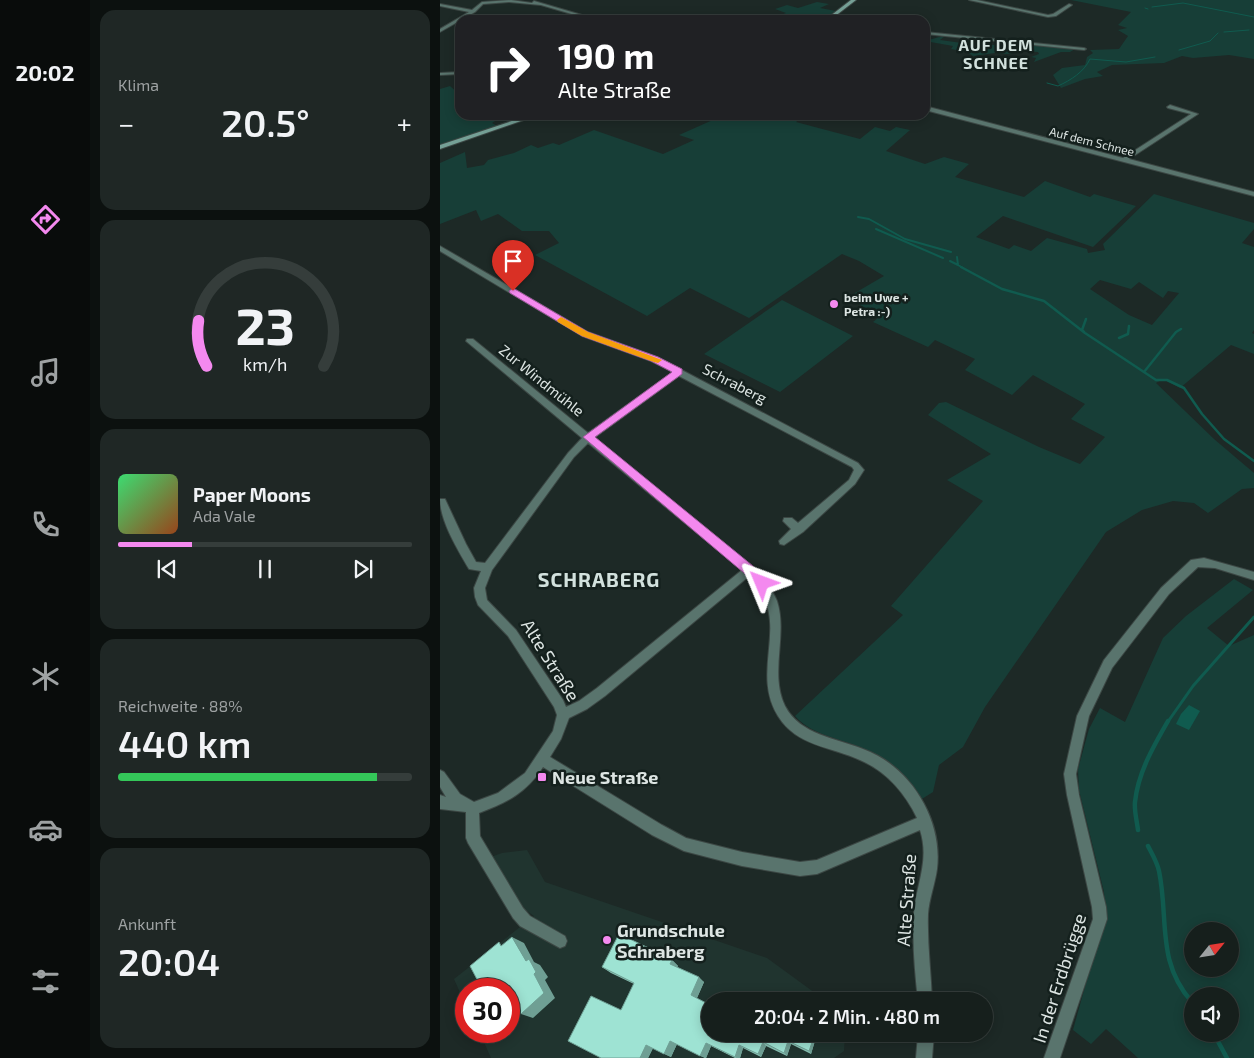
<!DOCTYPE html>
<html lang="de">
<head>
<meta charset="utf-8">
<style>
  :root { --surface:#161f1c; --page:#1f2725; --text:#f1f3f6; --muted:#9ea2a3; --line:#353d3b; --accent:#f489ef }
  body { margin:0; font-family:"Exo 2",sans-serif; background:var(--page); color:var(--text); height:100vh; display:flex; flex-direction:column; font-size:19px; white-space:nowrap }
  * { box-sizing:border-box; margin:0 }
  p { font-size:16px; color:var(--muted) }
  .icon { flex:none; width:28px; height:28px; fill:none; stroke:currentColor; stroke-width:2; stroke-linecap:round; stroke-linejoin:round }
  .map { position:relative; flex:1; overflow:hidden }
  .side { display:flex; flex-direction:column; gap:10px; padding:10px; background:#0c110f; width:350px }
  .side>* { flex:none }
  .top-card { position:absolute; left:15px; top:15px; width:475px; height:105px; border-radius:15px; box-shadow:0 2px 12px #0003,0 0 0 1px var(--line); background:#202124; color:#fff; overflow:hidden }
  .needle { width:32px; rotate:60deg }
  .tools { position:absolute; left:744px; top:922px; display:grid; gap:10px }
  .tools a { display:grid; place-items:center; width:55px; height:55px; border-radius:50%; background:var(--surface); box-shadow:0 2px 12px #0003,0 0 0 1px var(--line); font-size:25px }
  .speed { position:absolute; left:15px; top:978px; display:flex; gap:10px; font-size:25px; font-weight:700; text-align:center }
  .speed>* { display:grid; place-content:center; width:65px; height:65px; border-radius:50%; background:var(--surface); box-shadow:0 2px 12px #0003,0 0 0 1px var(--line); line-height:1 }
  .speed .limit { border:8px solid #d22; background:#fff; color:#111 }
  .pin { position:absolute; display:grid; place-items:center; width:42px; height:42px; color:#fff; margin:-51px -21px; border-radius:50% 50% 50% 0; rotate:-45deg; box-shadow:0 0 5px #0007 }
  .pin .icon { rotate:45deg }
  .me { position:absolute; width:55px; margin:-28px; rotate:314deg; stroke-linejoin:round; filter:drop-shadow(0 0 4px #0008) }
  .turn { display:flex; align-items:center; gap:18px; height:105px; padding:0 20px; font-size:22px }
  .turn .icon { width:65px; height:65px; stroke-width:2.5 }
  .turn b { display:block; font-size:35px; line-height:42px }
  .big { font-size:38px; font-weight:600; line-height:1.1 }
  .side .card { flex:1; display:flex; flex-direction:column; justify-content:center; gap:8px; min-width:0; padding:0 18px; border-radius:15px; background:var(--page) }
  .side .dial { align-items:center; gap:0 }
  .dial svg { height:130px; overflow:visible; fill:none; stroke:var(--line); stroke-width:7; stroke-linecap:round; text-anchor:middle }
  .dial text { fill:var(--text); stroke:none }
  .song { display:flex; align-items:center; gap:15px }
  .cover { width:60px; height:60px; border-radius:8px; background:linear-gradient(135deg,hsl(140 70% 55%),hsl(20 70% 35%)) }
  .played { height:5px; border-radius:2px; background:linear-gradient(90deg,var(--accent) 25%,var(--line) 25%) }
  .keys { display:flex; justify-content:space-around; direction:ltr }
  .heat { display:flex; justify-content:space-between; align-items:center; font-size:28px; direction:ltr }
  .charge { height:8px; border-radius:4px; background:linear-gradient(90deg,#34c759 88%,var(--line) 0) }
  .trip { position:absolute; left:261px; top:992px; width:292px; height:50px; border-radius:25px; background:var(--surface); box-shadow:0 2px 12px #0003,0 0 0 1px var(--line); font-weight:600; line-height:50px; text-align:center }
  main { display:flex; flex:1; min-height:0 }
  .menu { display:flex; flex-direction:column; width:90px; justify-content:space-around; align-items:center; background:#090c0b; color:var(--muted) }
  .menu .icon { width:35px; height:35px }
  .menu .active { color:var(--accent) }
  .menu b { font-size:22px; color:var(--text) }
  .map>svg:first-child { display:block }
  .built { fill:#20342f }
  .green { fill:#173e37; fill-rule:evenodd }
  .water { fill:#105b4f }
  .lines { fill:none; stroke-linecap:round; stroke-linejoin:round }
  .stream-far4 { stroke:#105b4f; stroke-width:1 }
  .stream-far3 { stroke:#105b4f; stroke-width:2 }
  .stream-far2 { stroke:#105b4f; stroke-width:2.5 }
  .stream-far1 { stroke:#105b4f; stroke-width:3 }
  .stream { stroke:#105b4f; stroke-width:4.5 }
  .street-casing { stroke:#3c4744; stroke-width:2 }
  .secondary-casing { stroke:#3c4744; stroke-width:2 }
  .street { fill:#59746d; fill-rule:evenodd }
  .secondary { fill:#75a096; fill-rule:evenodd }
  .wall { fill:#88c3b5 }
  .shaded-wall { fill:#6f9f94 }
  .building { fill:#9ee3d3; stroke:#6f9f94 }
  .route { fill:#f489ef; stroke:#9f599b }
  .slow { fill:#f59e0b }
  .poi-dot { fill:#f489ef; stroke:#14201d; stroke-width:2 }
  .labels { text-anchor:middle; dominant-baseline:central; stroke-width:5; stroke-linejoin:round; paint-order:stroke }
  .far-street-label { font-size:12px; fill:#dde5e3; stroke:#14201d }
  .far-poi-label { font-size:12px; font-weight:bold; fill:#dde5e3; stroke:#14201d; text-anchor:start }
  .street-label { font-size:15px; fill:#dde5e3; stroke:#14201d }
  .far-district-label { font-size:16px; font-weight:bold; letter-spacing:1px; fill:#d2e1dd; stroke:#14201d }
  .near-street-label { font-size:18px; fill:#dde5e3; stroke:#14201d }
  .near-poi-label { font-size:18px; font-weight:bold; fill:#dde5e3; stroke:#14201d; text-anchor:start }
  .district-label { font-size:20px; font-weight:bold; letter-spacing:1px; fill:#d2e1dd; stroke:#14201d }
</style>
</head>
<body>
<main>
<nav class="menu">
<b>20:02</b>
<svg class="icon active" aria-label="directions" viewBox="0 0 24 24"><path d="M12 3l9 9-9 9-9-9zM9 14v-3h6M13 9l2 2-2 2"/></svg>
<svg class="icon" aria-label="music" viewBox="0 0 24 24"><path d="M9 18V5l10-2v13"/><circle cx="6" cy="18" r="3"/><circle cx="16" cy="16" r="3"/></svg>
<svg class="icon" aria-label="phone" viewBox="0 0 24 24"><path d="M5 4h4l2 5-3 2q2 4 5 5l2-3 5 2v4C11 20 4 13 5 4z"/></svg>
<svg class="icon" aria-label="climate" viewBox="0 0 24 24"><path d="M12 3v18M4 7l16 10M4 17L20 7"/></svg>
<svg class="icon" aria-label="car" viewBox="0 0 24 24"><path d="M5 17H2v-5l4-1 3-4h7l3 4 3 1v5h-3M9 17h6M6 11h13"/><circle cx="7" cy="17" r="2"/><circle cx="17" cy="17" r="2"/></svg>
<svg class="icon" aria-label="filters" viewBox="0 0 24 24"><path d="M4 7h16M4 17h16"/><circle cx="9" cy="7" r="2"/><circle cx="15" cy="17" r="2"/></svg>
</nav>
<section class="side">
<div class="card"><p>Klima</p>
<div class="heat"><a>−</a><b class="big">20.5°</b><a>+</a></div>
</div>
<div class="card dial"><svg viewBox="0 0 100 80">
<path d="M14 69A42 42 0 1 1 86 69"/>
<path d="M14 69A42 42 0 0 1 9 41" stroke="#f489ef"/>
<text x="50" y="56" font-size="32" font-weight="700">23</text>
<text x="50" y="72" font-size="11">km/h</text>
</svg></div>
<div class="card">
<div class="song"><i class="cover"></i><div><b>Paper Moons</b><p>Ada Vale</p></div></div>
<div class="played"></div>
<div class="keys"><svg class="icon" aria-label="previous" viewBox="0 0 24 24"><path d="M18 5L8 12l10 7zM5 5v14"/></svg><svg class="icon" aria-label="pause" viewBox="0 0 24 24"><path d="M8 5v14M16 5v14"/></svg><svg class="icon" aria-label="next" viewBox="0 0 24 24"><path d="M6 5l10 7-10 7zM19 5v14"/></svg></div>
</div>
<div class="card"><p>Reichweite · 88%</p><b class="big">440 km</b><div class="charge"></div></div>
<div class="card"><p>Ankunft</p><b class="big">20:04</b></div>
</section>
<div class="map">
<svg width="814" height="1058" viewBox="0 0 814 1058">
  <rect width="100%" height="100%" fill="#1d2926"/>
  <path class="built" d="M87,850L105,882L327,958L386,1001H270V1034H405L404,1051L394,1058H51L39,1031H69V989H26V1006L14,979L94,916L84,909L51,857L62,853Z"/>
  <path class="green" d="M631,0H814V59L789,55L753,58L742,56L724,63L672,65L657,72L663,76L645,79L621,88L613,75L622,68L645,65L647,57L653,53L650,50L679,49L688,36L678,30L687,28L678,25L691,12Z
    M377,2L389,4L380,8L396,11L384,20H327L346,13L335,9L347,5L358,8Z
    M503,36H505L500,40L522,43L533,38L539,39L532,43L564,46L579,43L635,49L630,52H621L594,62L596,58L591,57L599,54L598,52L582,51L568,54L555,53L533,56L527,52L511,49L513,46L485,41Z
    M10,86L20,95V115H59L58,119L52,123L57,126L0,146V89Z
    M284,115H365L356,122L420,139L435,127L450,131L456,127L470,130L446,151L485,164L504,157L529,164L515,177L584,197L605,181L650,197L654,194L696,206L653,247L563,216L536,237L569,249L574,245L591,251L607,238L647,249L648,253L665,250L663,244L714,194L814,223V229L802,243L814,247V330L812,333L814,334V354L791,345L740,388L723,379L716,383L774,439L814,473V488L802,489L768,513L754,503L733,501L702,510L666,532L545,707L523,747L499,765L493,792L477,802C463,783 451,763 430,752C407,739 373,737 355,716L463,615L451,606L543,501L507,480L551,454L488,415L499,403L506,402L599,447L640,464L665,437L631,419L645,404L593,375L572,395L525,370L535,359L495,340L488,347L433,322L439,317L408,297L444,276L419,261L402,254L309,318L250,288L207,316L95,255L119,243L109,231H82L58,214L41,221L36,210L0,224V163L25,152L27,168L44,165L48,160L74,153L91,145L98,148L113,143L119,145L154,130L223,154L254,140L239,135ZM660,280L691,289L699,282L723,298L728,291L739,293L712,325L689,315L650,289Z
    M342,300L413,336L340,392L264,354Z
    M794,579L813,590L767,628L789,646L814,635V1058H698L666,1029L651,1044L633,1030L651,965L666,923L664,892L639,790L638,769L649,729L660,708L685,722L723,638L746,616ZM752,931H790V969H752ZM752,996H790V1034H752Z"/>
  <path class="water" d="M749,705L760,711L749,730L736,724L741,714Z"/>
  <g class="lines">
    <path class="stream-far4" d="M712,7L743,3L814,17
      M705,8L708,9
      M784,32L809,30
      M518,46L523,45
      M739,50L770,41L778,33
      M607,83L618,86C631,80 644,72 650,59L686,62L715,57"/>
    <path class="stream-far3" d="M418,217L429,219L465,239L511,252
      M436,229L503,258
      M517,257L518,265L523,268
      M510,261L518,265"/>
    <path class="stream-far2" d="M521,267L562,289L604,301L645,333L716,380H727L744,388L762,414L784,439L814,461
      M644,332L642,330L646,319
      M679,338L688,334L689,326
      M704,372L736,332L741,329"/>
    <path class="stream-far1" d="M727,723L753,686L814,617"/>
    <path class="stream" d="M698,830C697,821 694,811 695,802C698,773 713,747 728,721
      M708,846C712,854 717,862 719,871C729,919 716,962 752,1002
      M774,1034L787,1058"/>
    <defs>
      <path id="street" d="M71,0L92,3L94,1L159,20H152L101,5L69,2L43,4L35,12L0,32V29L29,12L0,6V4L32,10L42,2Z
        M529,0H537L608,15L613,14L629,4L632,5L616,16L608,17Z
        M485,32L644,48L646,49L644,50L485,34Z
        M20,72V74L0,75V73Z
        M730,105L758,114L689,159L814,192V196L485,110V106L683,158L751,114L728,108L727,107Z
        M0,246L148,332L217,357L418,463L424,470L415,484L363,532L344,545L340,544L339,541L351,529L343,521L344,518H352L358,523L409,480L414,470L412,467L239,376L154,438L313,567C322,577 332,588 337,601C348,635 329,673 345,706C360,735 396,738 423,749C470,766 503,819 497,869C495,884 489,899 488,914C487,943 491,972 492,1001H478C475,972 472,943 474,913C476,884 490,861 480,830L377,874L360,876L302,866L244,851L212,835L103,767C86,793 68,802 39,813L40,836L83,908L90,916L125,936L127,941L125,946L120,948L80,926L73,918L28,843L26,838V812L0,809V795L6,797L0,787V770L4,772L20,794L34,802L58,793L85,773L113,731L117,715L114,707L68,636L38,605L35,597L34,588L41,571L29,569C18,550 0,521 0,499H5L26,544L36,562L45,563L128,453L142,438L26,341L27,339H33L148,433L233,372L211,361L142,336L0,251ZM148,443L302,570L157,688L139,701L126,707L123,700L76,630L47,600L45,588L52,570L134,457ZM308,577C314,583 321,590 324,598C342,634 313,676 338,716C356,746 392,747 420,760C446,771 465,793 477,818L377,860L360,862L302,852L246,838L222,825L110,757L121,739L129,718L147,709L165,696Z
        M764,558L814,572V580L775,568L758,567L729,594L672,668L649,716L636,774L639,795L666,907L667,919L620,1058H604L653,919L652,907L627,795L624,774L637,716L664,660L721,588L751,560Z
        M478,1034H494L492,1058H476Z"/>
      <path id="secondary" d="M411,0H416L390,20H385Z
        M90,115H98L0,149V145Z"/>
    </defs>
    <use href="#street" class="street-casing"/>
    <use href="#secondary" class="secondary-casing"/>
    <use href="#street" class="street"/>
    <use href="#secondary" class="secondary"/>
  </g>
  <path class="wall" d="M230,958L238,966L237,967L264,982L257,998L270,1034H377L371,1054L351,1044L347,1056L326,1046L321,1057L303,1048L300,1058H295L271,1046L266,1058H265L237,1044L231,1057L213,1048L208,1058L181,1010L194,984L171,973L162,967Z"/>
  <path class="shaded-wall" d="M72,937L84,943L94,962L100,965L108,977L105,980L115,998L93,1018L81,1014L86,961Z
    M232,960L238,966L236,969L230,964Z
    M259,977L264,982L256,1000L251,995Z
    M75,1003L87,1007L70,1023L69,1022V1009Z
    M375,1034H377L371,1054L369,1051Z
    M230,1041L237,1044L231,1057L224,1054Z
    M348,1041L351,1044L347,1056L344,1053Z
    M323,1042L326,1046L321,1057L318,1054Z
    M266,1043L271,1046L266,1058L260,1056Z
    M206,1045L213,1048L208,1058H200Z
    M299,1045L303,1048L300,1058H296L295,1057Z"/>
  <path class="building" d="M179,934L230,958L232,960L230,964L259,977L251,995L270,1005V1034H375L369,1051L348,1041L344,1053L323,1042L318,1054L299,1045L295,1057L266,1043L260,1056L230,1041L224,1054L206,1045L200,1058H161L128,1041L151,996L181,1010L194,983L162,967Z
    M72,937L86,961L89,959L96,972L94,974L104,993L81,1014L75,1003L69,1009V989H42L30,966L59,942L61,946Z"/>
  <path class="route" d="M73,288L148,332L218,357L242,369V374L155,437L313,566L328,583L326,587H317L304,573L143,437L232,372L211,361L142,336L70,293L69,291Z"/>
  <path class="slow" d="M121,317L148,332L222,360L218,363L214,362L142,336L118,322L117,320Z"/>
  <g class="poi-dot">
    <circle cx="394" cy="304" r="5"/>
    <rect x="97" y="772" width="10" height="10" rx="2.5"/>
    <circle cx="167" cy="940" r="5"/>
  </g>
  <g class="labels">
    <g class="far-street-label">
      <text transform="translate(652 141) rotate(14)">Auf dem Schnee</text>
    </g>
    <g class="far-poi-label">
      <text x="404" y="297">beim Uwe +<tspan x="404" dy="14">Petra :-)</tspan></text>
    </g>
    <g class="street-label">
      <text transform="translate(102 380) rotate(39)">Zur Windmühle</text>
      <text transform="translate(295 383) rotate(27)">Schraberg</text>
    </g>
    <g class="far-district-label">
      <text x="556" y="44">AUF DEM<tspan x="556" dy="18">SCHNEE</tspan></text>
    </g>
    <g class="near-street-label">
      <text transform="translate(111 660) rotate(58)">Alte Straße</text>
      <text transform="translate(466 900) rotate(-86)">Alte Straße</text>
      <text transform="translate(619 978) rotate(-72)">In der Erdbrügge</text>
    </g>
    <g class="near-poi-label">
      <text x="112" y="777">Neue Straße</text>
      <text x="177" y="930">Grundschule<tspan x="177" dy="21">Schraberg</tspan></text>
    </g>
    <g class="district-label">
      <text x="159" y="579">SCHRABERG</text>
    </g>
  </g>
</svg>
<div class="tools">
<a><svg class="needle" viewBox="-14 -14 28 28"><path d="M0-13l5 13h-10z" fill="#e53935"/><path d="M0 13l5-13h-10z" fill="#9ea2a3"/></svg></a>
<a><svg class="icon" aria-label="sound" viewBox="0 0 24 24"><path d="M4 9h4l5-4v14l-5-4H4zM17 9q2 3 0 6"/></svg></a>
</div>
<div class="speed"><div class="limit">30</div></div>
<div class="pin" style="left:73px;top:291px;background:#d93025"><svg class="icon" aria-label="arrive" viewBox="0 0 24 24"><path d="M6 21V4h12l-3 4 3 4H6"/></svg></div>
<svg class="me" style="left:322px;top:583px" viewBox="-20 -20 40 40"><path d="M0-17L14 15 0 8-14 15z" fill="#f489ef" stroke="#fff" stroke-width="4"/></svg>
<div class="trip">20:04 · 2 Min. · 480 m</div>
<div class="top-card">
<div class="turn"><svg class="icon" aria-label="right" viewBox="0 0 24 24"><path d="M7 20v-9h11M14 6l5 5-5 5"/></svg><div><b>190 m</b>Alte Straße</div></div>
</div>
</div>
</main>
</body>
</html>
